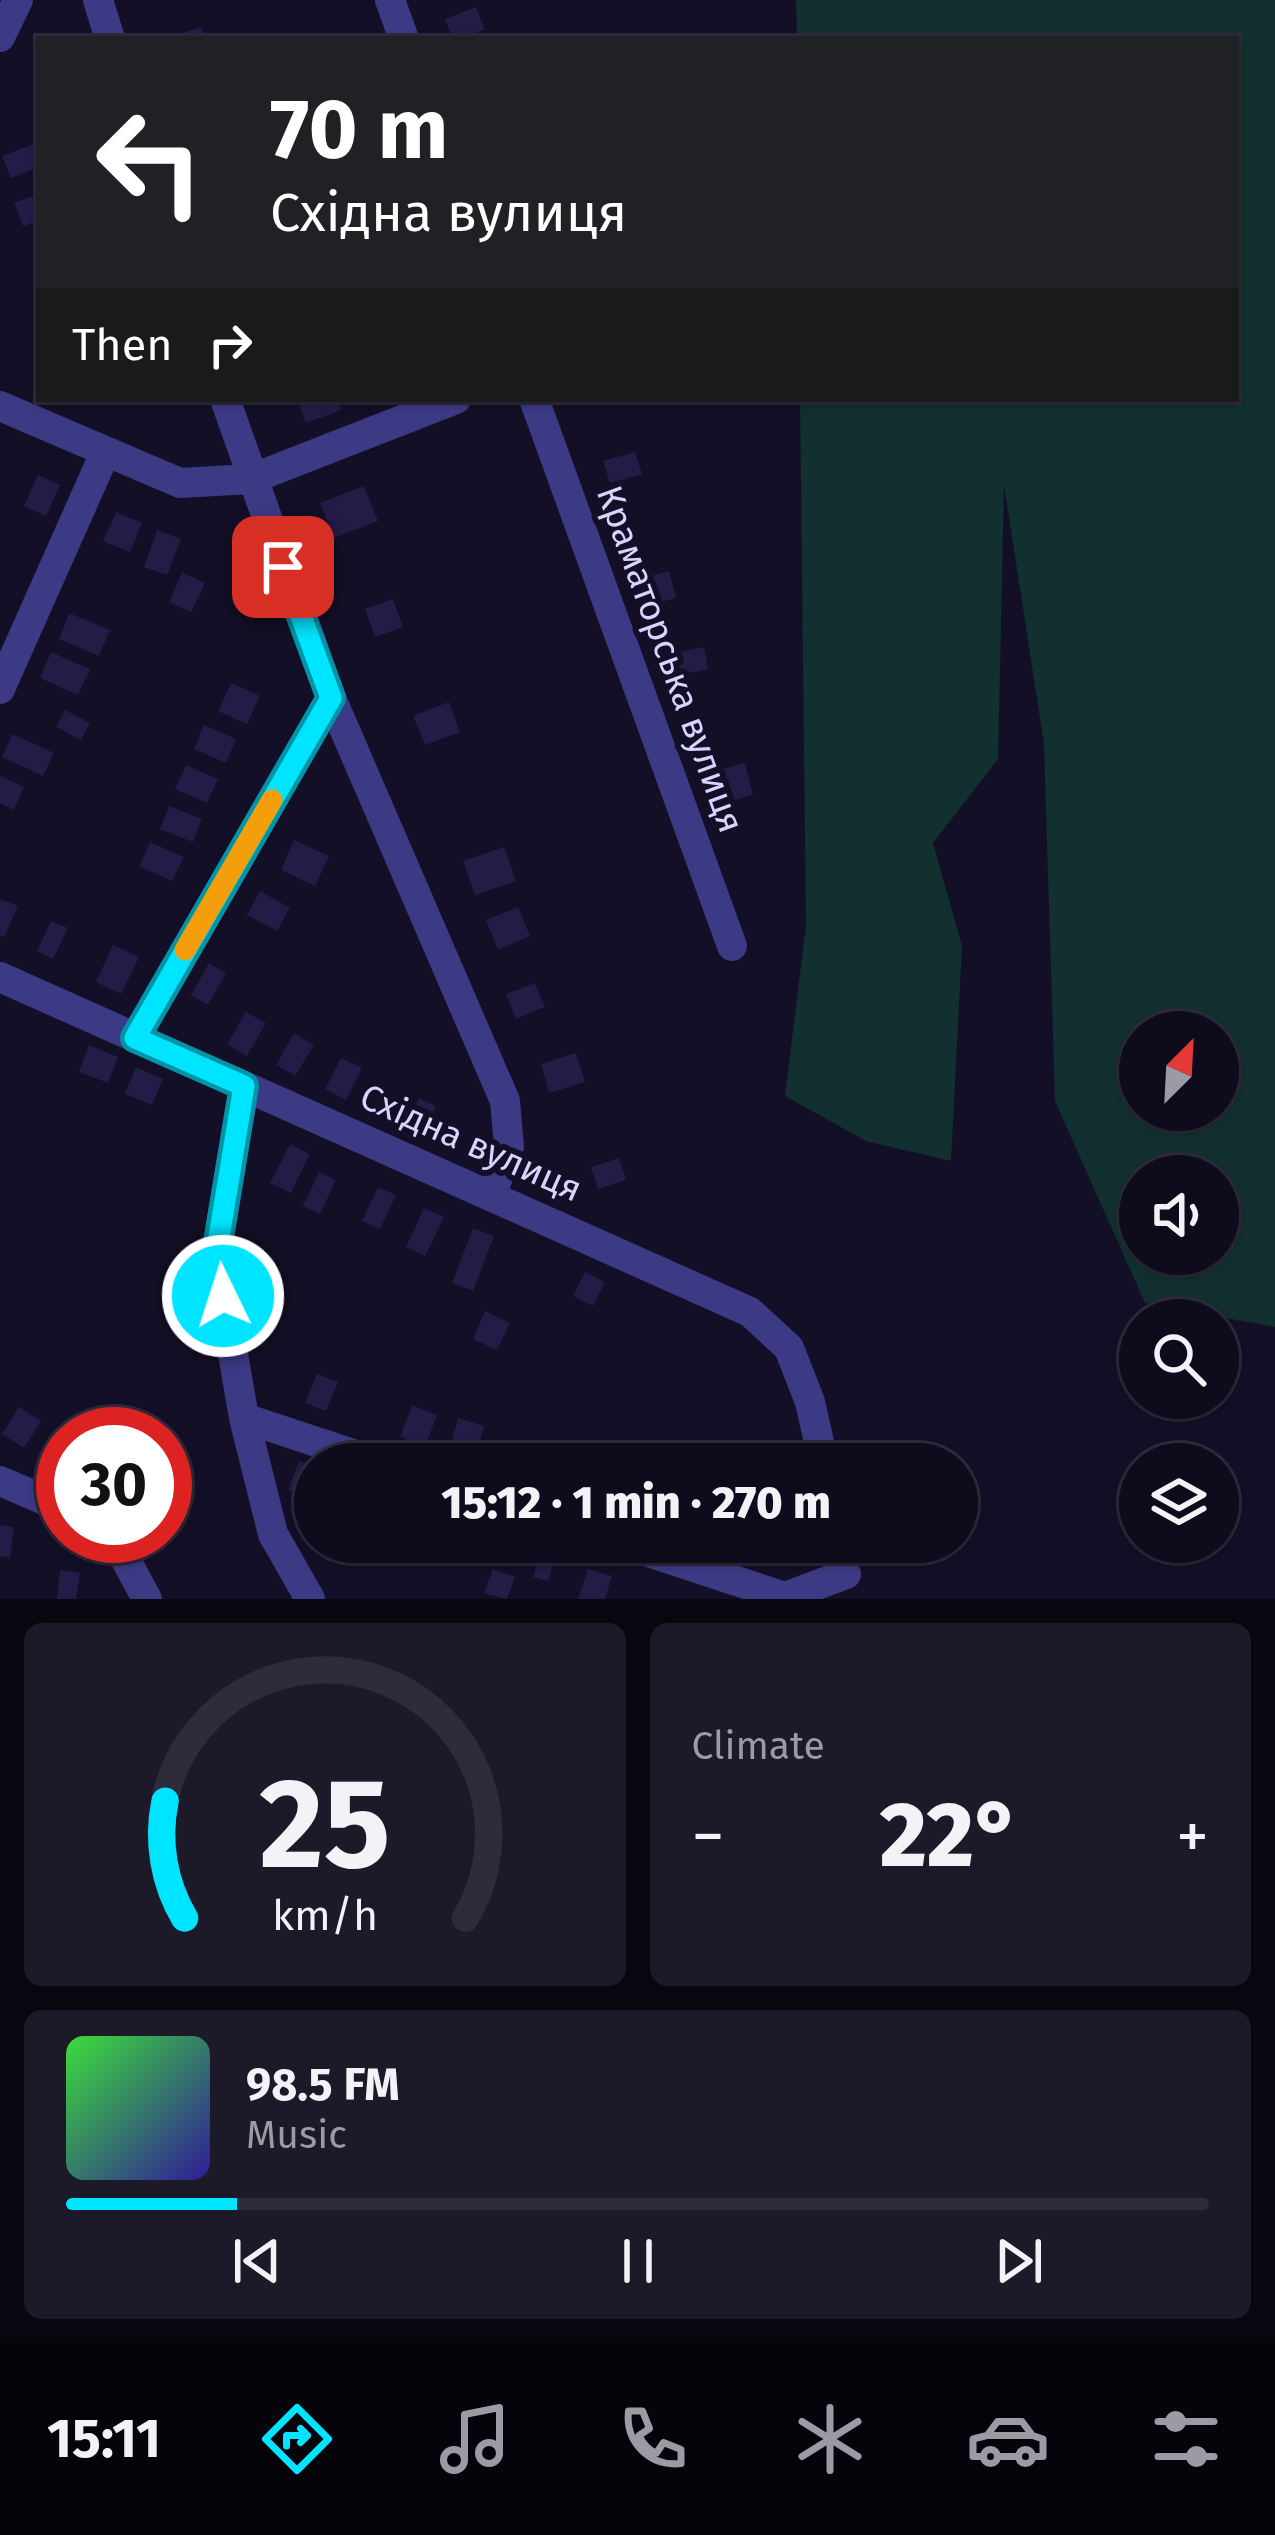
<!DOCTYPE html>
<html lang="en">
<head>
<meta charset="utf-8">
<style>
  :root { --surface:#0e0b1c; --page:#1c1929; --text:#f1f3f6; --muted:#9b9ba3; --line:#2e2b3b; --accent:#00e5ff }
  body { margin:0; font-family:"Fira Sans",sans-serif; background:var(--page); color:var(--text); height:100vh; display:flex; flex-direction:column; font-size:45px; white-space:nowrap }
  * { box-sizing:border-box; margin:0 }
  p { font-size:39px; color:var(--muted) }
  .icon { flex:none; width:66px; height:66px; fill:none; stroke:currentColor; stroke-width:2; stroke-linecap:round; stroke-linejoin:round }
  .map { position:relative; height:1599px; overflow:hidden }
  .sheet { display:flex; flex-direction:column; gap:24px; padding:24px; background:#08060f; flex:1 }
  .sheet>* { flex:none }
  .top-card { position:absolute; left:36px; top:36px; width:1203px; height:366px; border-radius:0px; box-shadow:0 3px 9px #0004,0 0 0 3px var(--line); background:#202124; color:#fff; overflow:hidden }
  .needle { width:78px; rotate:24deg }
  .buttons { position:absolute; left:1119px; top:1011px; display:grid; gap:24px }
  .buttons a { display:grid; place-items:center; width:120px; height:120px; border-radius:50%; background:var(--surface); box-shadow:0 3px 9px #0004,0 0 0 3px var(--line); font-size:60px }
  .speed { position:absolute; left:36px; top:1407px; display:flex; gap:24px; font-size:60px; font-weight:700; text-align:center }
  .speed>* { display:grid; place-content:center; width:156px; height:156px; border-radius:50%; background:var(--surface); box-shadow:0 3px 9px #0004,0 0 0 3px var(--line); line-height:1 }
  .speed .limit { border:18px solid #d22; background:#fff; color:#111 }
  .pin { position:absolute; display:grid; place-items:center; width:102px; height:102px; color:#fff; margin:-51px; border-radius:24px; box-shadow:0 6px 18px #0006 }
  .me { position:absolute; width:132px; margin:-66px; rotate:356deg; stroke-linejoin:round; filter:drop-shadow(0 0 9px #0008) }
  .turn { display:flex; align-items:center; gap:42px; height:252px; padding:0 36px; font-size:54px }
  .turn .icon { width:156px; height:156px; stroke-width:2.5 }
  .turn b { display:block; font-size:84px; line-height:102px }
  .then { display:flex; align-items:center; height:114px; padding:0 36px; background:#0003; gap:24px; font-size:45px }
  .big { font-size:90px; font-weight:800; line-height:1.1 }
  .sheet .tile { flex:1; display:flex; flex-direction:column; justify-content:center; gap:18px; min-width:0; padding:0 42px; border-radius:18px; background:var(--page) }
  .sheet .dial { align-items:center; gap:0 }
  .dial svg { height:312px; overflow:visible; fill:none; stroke:var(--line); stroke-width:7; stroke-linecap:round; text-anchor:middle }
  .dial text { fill:var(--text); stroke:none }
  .song { display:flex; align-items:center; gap:36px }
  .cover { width:144px; height:144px; border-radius:18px; background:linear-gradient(135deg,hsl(120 70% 55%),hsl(250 70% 35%)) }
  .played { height:12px; border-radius:6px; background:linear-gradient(90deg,var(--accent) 15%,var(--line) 15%) }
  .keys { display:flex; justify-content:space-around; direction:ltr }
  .heat { display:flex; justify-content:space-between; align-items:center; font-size:66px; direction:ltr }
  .sheet .tiles { flex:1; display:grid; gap:24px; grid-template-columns:1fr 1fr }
  .tile:last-child { grid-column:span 2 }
  .trip { position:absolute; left:294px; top:1443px; width:684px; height:120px; border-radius:60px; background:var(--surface); box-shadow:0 3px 9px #0004,0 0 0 3px var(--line); font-weight:800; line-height:120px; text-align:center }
  .tabs { display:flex; height:192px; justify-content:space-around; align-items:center; background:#06040b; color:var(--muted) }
  .tabs .icon { width:84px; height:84px }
  .tabs .current { color:var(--accent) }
  .tabs b { font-size:54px; color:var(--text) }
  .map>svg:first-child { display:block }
  .green { fill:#12302f; fill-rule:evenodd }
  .building { fill:#241b47 }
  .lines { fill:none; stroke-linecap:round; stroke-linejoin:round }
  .minor { stroke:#3d3a85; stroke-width:30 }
  .route-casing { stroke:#0095a6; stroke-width:30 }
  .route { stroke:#00e5ff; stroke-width:21 }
  .slow { stroke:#f59e0b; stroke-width:21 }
  .labels { text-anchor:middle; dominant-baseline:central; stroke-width:12; stroke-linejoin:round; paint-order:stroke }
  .street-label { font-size:36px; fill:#d9d4ff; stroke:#130f26 }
</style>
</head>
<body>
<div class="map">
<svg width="1275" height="1599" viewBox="0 0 1275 1599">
  <rect width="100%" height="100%" fill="#130f26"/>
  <path class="green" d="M796,0H1275V1327L1145,1303L1055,1101L1044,744L1004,485L998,759L933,843L962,946L951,1161L866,1141L785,1096L806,925L800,399H1236V39H797ZM1140,1032H1218V1110H1140ZM1140,1176H1218V1254H1140Z"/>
  <path class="building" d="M476,7L485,30L453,39L445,19Z
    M201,27L205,39H168V38Z
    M39,142V167L11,178L2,156Z
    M39,194V221L23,226L14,203Z
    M297,399H337L341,410L306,423Z
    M635,452L642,474L610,483L603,461Z
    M38,475L60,485L46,516L24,506Z
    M364,486L378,521L334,538L320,503Z
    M116,512L142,523L130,552L103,541Z
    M157,530L181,539L167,575L144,567Z
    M669,571L676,598L646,606L639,579Z
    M182,572L205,583L191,612L169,602Z
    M393,599L403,627L375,637L365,609Z
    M69,613L110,630L99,656L59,639Z
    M704,647L708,669L670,677L665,655Z
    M51,652L90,669L78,695L40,678Z
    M231,683L260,696L247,724L218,711Z
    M449,702L460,732L425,745L413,716Z
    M65,710L90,723L81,740L56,727Z
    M204,725L236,739L226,763L194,749Z
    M12,734L54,753L43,776L2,757Z
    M745,763L753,795L713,805L704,774Z
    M186,765L218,779L207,803L175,789Z
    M0,776L24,787L14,810L0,803Z
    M169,806L202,819L193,842L160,829Z
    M294,840L329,856L315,886L281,870Z
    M150,842L184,857L172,881L139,866Z
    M504,847L516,881L475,895L463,861Z
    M260,891L290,908L277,931L247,915Z
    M0,899L18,906L4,937L0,935Z
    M518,907L530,936L498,950L486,920Z
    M51,921L68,928L53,959L37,951Z
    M113,945L139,957L121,994L96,982Z
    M209,963L226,973L208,1005L191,995Z
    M535,983L545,1007L516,1019L506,994Z
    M246,1012L266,1023L247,1056L227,1044Z
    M294,1033L314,1045L295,1076L276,1065Z
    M89,1045L118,1057L108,1083L79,1072Z
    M576,1053L585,1082L549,1093L541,1064Z
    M341,1058L362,1068L346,1100L325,1089Z
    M136,1067L163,1079L152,1105L125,1094Z
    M419,1098L436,1106L424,1131L407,1122Z
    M290,1144L310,1154L291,1193L270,1183Z
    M619,1158L626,1180L598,1189L591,1167Z
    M319,1172L336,1180L320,1214L303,1206Z
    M378,1187L396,1195L380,1229L362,1221Z
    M424,1208L444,1217L425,1256L406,1247Z
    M473,1228L494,1236L473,1291L452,1283Z
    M585,1272L605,1282L593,1306L573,1296Z
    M485,1311L510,1323L497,1350L473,1339Z
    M317,1374L338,1382L326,1411L305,1403Z
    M412,1405L437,1415L425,1447L400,1437Z
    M19,1407L41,1421L24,1448L2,1434Z
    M458,1418L484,1426L474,1462L448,1455Z
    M515,1443L538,1451L534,1464H507Z
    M299,1461L315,1467V1500L288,1490Z
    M0,1525L14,1527L10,1558L0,1556Z
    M726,1542H761L756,1556L724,1546Z
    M542,1547L557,1552L548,1581L533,1577Z
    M493,1569L515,1577L507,1599L484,1593Z
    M588,1569L612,1576L605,1599H578Z
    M60,1570L80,1573L76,1599H57Z"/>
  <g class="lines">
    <path class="minor" d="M98,0L110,39
      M390,0L404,39
      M0,37L18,0
      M225,399L331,698L505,1101L509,1146L492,1194
      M534,399L732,946
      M0,406L180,483L251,479L456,399
      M0,689L105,453
      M0,977L750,1312L789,1348L810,1402L824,1464
      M135,1038L331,698
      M244,1086L216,1255L244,1418L273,1534L310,1599
      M244,1418L383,1464
      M0,1481L63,1508
      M113,1536L147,1599
      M618,1542L785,1597L846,1574"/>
  </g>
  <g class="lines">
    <defs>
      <path id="route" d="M223,1296L216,1255L244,1086L135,1038L331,698L283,567"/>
    </defs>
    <use href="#route" class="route-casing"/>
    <use href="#route" class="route"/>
    <path class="slow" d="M185,950L272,800"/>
  </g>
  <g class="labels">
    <g class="street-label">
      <text transform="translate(670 659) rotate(70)">Краматорська вулиця</text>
      <text transform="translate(471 1143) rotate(24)">Східна вулиця</text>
    </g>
  </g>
</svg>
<div class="buttons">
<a><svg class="needle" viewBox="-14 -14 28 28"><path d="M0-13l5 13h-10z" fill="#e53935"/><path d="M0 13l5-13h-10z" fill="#9b9ba3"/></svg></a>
<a><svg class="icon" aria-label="sound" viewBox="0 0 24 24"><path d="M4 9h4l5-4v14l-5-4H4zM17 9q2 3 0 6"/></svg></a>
<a><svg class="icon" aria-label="search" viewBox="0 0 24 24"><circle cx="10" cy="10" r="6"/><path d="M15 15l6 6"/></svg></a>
<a><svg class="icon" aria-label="layers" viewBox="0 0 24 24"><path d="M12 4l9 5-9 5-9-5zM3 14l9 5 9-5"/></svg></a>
</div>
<div class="speed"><div class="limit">30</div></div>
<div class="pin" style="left:283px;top:567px;background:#d93025"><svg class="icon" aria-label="arrive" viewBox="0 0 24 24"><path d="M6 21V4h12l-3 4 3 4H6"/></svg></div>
<svg class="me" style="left:223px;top:1296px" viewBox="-20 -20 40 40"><circle r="17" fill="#00e5ff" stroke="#fff" stroke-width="3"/><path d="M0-11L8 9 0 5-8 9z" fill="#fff"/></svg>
<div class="trip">15:12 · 1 min · 270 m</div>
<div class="top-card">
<div class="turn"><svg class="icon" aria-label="left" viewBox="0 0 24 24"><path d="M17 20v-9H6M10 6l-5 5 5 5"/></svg><div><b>70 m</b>Східна вулиця</div></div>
<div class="then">Then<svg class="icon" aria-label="right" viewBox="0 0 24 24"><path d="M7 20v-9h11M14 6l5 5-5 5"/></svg></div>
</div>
</div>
<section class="sheet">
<div class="tiles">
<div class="tile dial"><svg viewBox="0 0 100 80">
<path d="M14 69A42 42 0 1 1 86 69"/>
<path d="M14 69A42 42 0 0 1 9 39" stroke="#00e5ff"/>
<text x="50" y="56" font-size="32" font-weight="700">25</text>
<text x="50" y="72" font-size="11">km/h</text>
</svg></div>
<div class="tile"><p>Climate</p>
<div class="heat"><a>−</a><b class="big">22°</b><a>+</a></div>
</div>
<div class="tile">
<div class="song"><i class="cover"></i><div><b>98.5 FM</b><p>Music</p></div></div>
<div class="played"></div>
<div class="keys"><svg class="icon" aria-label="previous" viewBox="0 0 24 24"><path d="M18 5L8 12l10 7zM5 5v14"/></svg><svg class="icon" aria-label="pause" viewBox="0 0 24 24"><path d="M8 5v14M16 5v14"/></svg><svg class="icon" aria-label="next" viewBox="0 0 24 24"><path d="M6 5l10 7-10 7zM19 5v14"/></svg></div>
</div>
</div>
</section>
<nav class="tabs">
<b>15:11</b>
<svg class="icon current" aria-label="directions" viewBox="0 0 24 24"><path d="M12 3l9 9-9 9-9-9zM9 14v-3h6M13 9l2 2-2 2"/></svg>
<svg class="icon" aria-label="music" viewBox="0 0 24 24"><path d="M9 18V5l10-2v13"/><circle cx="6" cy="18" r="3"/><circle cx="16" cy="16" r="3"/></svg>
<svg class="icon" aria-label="phone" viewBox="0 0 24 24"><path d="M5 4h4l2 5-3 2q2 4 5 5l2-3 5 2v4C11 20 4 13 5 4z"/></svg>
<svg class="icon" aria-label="climate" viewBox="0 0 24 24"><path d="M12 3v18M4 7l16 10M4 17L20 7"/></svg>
<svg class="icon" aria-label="car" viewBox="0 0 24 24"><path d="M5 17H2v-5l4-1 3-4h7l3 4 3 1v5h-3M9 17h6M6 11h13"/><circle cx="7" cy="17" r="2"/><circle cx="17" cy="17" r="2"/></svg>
<svg class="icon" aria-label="filters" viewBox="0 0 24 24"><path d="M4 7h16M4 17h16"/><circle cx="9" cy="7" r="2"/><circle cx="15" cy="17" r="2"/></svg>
</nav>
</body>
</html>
